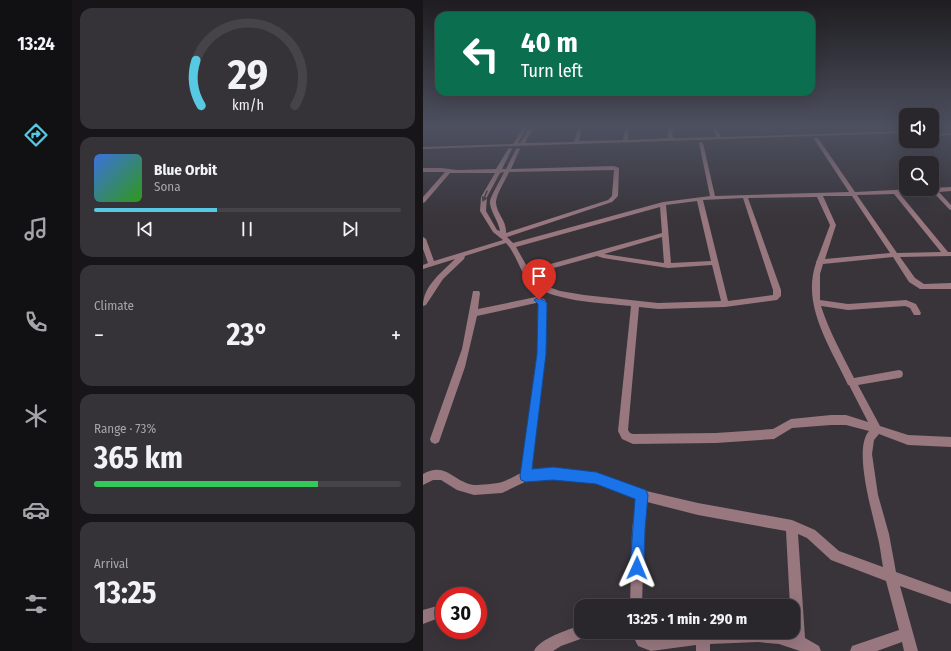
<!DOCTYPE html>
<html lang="en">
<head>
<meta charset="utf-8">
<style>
  :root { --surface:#2a272c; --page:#363338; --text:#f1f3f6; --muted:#a5a5a9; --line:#464448; --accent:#57c9e2 }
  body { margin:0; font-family:"Fira Sans Condensed",sans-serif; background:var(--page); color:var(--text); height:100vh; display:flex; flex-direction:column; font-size:15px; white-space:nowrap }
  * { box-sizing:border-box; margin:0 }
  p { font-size:13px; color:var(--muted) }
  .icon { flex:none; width:22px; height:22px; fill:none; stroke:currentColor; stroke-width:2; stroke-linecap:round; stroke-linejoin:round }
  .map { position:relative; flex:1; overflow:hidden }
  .side { display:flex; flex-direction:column; gap:8px; padding:8px; background:#171518; width:351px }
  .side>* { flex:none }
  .top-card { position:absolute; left:12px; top:12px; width:380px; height:84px; border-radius:12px; box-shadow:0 4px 16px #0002,0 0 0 1px var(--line); background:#0b6e4f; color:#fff; overflow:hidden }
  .tools { position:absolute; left:476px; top:108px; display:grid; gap:8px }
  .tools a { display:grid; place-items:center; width:40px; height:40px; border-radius:8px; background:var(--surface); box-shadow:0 4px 16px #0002,0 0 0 1px var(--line); font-size:20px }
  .speed { position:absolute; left:12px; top:587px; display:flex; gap:8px; font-size:20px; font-weight:700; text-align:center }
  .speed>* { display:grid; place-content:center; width:52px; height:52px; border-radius:50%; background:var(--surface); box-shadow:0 4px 16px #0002,0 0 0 1px var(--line); line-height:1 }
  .speed .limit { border:6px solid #d22; background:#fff; color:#111 }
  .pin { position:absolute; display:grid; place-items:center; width:34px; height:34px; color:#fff; margin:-41px -17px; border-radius:50% 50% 50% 0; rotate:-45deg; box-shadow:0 0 4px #0007 }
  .pin .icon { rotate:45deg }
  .me { position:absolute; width:44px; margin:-22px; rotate:1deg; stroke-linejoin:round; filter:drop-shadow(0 0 3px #0008) }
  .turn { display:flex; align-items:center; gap:14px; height:84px; padding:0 20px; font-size:18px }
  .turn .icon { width:52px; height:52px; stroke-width:2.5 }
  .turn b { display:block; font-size:28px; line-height:34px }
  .big { font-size:30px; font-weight:700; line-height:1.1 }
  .side .tile { flex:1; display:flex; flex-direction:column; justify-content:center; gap:6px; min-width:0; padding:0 14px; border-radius:12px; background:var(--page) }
  .side .dial { align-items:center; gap:0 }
  .dial svg { height:104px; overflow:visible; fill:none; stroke:var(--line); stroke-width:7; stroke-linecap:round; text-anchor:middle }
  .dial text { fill:var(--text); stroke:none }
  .song { display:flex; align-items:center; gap:12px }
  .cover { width:48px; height:48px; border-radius:6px; background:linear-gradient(135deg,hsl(220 70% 55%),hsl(110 70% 35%)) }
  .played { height:4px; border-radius:2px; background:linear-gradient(90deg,var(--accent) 40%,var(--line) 40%) }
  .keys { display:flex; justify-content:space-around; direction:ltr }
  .heat { display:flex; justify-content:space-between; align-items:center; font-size:22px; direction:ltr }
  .charge { height:6px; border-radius:3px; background:linear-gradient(90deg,#34c759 73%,var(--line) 0) }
  .trip { position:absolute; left:151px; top:599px; width:226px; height:40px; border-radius:12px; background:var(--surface); box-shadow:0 4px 16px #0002,0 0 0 1px var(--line); font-weight:700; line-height:40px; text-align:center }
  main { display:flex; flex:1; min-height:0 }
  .dock { display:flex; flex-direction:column; width:72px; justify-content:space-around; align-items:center; background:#111012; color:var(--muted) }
  .dock .icon { width:28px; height:28px }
  .dock .on { color:var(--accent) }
  .dock b { font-size:18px; color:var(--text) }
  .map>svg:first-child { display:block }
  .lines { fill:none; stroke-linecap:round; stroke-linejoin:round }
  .minor { fill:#98777f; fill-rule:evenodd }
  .oneway { fill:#483d44 }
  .route { fill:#1a73e8; stroke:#114b97 }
</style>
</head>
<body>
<main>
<nav class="dock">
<b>13:24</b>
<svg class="icon on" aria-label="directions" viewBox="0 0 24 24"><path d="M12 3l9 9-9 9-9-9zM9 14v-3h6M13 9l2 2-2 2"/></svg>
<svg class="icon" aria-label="music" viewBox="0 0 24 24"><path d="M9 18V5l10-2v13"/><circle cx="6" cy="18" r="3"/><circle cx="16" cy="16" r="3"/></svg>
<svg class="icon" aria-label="phone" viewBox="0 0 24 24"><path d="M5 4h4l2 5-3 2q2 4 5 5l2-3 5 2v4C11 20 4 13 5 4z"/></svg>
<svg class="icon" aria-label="climate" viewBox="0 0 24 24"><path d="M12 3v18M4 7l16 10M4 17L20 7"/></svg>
<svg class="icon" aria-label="car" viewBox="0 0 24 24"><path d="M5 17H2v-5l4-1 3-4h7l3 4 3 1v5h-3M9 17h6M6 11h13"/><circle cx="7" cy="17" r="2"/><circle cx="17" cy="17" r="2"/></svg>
<svg class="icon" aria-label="filters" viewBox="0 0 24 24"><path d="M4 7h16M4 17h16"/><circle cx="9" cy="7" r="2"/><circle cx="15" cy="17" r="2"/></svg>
</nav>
<section class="side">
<div class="tile dial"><svg viewBox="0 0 100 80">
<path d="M14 69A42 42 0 1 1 86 69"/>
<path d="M14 69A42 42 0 0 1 10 34" stroke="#57c9e2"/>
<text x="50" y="56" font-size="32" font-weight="700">29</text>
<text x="50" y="72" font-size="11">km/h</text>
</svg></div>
<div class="tile">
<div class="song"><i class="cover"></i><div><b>Blue Orbit</b><p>Sona</p></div></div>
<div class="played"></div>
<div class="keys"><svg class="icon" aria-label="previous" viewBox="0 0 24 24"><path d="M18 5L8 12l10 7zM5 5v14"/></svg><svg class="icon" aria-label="pause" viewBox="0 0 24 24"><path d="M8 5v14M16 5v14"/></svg><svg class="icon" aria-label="next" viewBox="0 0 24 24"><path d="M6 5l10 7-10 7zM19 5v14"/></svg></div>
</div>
<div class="tile"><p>Climate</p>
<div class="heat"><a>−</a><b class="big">23°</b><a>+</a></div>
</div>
<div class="tile"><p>Range · 73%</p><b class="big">365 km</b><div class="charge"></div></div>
<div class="tile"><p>Arrival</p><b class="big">13:25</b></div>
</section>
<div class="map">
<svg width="528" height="651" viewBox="0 0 528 651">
  <rect width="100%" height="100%" fill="#38343a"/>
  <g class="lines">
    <path class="minor" d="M100,128H104L95,143H97L106,128H110L102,143L151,142L155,128H159L156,141L200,140L202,128H206L205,140L245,138V128H249L250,138L293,137L290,128H294L298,137L483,131V133L0,149V147L90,144Z
      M528,133V135L509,136V134Z
      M391,138H395L432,192L528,187V191L516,192L528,205V210L526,209L510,192L477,194L525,252H528V256L477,257L492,278L501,284L528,283V289H497L486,282L470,257L400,264L397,274V300L425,304L483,300L493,304L498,313L497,315H491L487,308L482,306L425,310L398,306C406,331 419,354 431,378L476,370L479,371L480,374L479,377L476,378L435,385L457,426L485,435L528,437V447L485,445L456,434L451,440L449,454L455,495L466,534L473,572L528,592V604L477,586L495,651H481L479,642L454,651H427L429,646L476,630L463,581L408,560L384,538L375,534L382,638L396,646L398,651H377L356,644L335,642L287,644V651H273V645L228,651L215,646L208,632H222L225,636L228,637L274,632H361L368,634V632H370V606H367L363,531L275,515L224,502L221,530L219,606H207L209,530L213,498L173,483L130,479L104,481L79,493L51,495L34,490L18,480H10L0,485V474C23,461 30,482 51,485C57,485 73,484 79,482C85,480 92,476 98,473L114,354L116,303H113L54,316L42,367L17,439L16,442L12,444L8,442L7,439L39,349L50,291H56L57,293L55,309L113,297L121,299L124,303L122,354L109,470L130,469L173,473L219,490L275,503L369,520L392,530L416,551L460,567C458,556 457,545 454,534C449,511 430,449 446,431L423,425H408L369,428L351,439L293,443L210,444L199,439L195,431L208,306C181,303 123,302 105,280C96,269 93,254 83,243L42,256L41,259L20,279L3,305L0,306C0,286 19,272 32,259L0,269V265L5,263L0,249V237L3,239L11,261L80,240L70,232L57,211L58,197L72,173H27L2,202L0,203V197L22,172H0V168H18L34,170L73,169L85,149L87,148L89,149L79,169H83L93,149L95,148L97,149L88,169L191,166L196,168L195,196L189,202L84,237L90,243L240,202L287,196L276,143L278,142L280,143L292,196L426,192L391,139ZM191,170L189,196L185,200L83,233C84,221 73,213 73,202C73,195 83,179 86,172ZM81,172C78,179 68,195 67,201C66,209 76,222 77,231L74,230L63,211L64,197L77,173ZM471,194L518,252L474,253L434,195ZM400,196H429L467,253L402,259L413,225ZM394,197L407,225L394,260L393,262V263C378,306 408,348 425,385H426L445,422L423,415H408L368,419L350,429L293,433L210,434L207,433L205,430L216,307L235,309L302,307L354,300L358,296V290L325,198ZM320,198L350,290V295L305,301L280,200ZM274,201L288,261L248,263L243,205ZM237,207L239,233L106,270L93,247ZM239,237L241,263L181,254ZM174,256L180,258L245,268L289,265L298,301L235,303L161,295L137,291L123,286L111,277L109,274Z
      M21,604V616L0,624V610Z
      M158,625V632H165L163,637L138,646L130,651H111C117,638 145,630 158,625Z"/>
  </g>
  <defs><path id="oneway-solid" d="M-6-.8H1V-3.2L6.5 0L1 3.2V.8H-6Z"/></defs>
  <use class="oneway" href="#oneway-solid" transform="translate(62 196) rotate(112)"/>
  <linearGradient id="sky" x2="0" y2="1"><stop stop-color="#1f1d20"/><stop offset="0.58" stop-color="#4d5060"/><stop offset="1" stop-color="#4d5060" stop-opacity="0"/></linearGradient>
  <rect width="528" height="219" fill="url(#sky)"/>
  <path class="route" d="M116,297L124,303L123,354L109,469L130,467L173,472L223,490L225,495L222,530L221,568L219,573L214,575L209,573L207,568L212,499L173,484L130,480L103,482L98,480L97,476L114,354L115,304L111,300Z"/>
</svg>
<div class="tools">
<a><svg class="icon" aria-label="sound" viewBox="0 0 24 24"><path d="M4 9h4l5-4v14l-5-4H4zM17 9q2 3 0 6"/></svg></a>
<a><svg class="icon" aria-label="search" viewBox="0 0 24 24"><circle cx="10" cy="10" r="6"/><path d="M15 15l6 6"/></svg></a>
</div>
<div class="speed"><div class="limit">30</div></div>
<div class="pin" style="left:116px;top:300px;background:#d93025"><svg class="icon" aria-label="arrive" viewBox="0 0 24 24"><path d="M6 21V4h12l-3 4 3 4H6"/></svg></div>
<svg class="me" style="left:214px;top:568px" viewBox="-20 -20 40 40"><path d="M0-17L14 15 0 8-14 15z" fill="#1a73e8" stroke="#fff" stroke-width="4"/></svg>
<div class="trip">13:25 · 1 min · 290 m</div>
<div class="top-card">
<div class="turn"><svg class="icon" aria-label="left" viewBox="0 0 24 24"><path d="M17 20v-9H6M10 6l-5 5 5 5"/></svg><div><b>40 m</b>Turn left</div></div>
</div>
</div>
</main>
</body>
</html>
